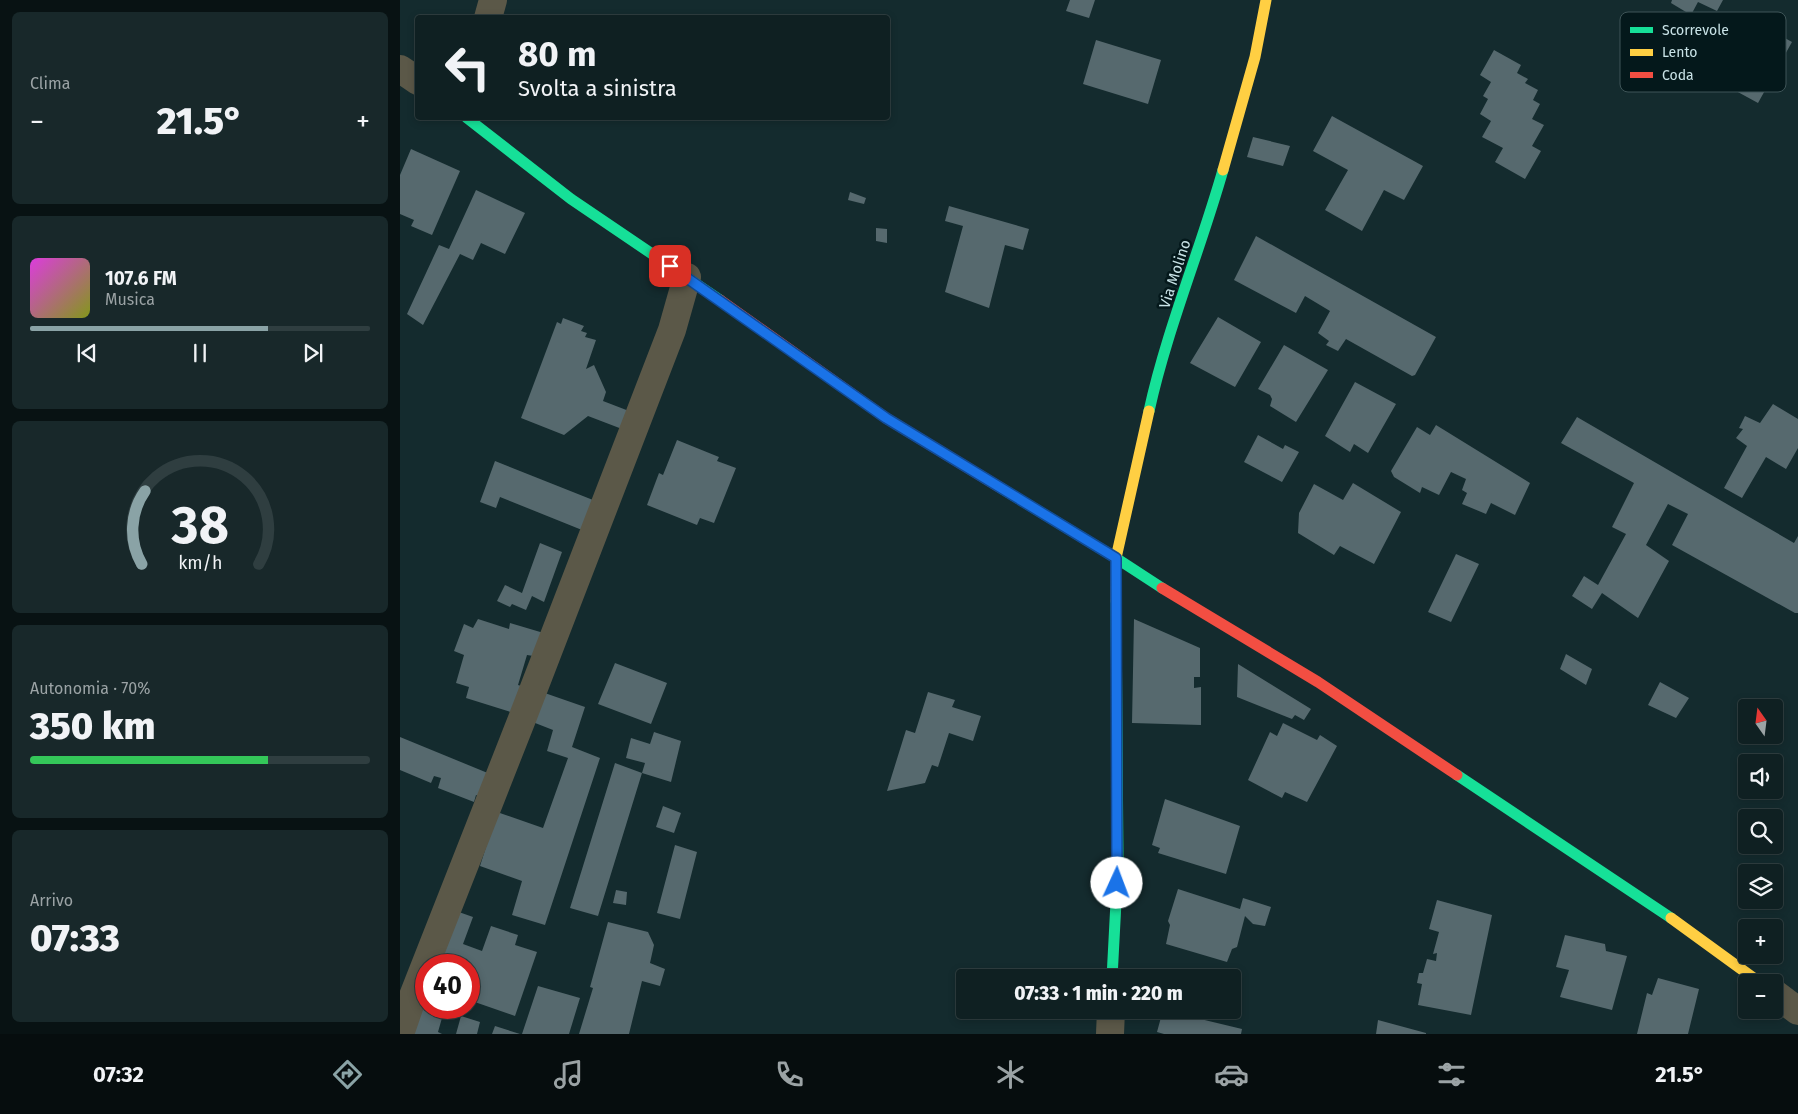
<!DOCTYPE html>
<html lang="it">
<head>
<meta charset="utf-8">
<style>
  :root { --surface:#0f2022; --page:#18282a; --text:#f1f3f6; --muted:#9ba3a5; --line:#2f3e40; --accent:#8aa3a6 }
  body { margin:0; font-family:"Fira Sans",sans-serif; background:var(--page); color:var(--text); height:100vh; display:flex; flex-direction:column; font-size:19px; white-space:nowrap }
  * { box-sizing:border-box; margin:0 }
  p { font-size:16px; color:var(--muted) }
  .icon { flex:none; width:28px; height:28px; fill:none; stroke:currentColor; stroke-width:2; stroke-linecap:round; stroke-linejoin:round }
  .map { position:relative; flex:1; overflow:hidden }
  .side { display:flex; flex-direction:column; gap:12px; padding:12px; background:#081213; width:400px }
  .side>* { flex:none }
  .banner { position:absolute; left:15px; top:15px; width:475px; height:105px; border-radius:5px; box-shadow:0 2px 8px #0003,0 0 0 1px var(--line); background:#0f2022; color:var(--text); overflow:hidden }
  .needle { width:32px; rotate:346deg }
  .tools { position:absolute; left:1338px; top:699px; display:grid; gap:10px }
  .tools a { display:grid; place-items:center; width:45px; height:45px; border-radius:5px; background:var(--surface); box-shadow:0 2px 8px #0003,0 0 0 1px var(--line); font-size:25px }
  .speed { position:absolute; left:15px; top:954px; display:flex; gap:10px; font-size:25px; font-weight:700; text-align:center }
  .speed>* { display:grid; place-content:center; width:65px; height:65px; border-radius:50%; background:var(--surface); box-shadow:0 2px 8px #0003,0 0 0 1px var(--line); line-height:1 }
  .speed .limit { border:8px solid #d22; background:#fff; color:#111 }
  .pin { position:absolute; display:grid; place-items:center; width:42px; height:42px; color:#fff; margin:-21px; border-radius:10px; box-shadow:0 2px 8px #0006 }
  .me { position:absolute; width:55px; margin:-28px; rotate:2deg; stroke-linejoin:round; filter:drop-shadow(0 0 4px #0008) }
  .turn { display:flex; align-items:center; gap:18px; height:105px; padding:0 20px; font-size:22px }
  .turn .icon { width:65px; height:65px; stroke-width:2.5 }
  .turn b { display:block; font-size:35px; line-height:42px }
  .big { font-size:38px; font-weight:800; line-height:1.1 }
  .side .widget { flex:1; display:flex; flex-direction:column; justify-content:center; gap:8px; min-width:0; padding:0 18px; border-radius:8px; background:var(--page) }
  .side .dial { align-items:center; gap:0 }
  .dial svg { height:130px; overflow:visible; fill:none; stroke:var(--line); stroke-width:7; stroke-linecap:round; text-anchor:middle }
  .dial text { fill:var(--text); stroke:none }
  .song { display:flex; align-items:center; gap:15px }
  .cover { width:60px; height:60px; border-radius:8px; background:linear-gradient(135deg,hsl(300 70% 55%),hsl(70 70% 35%)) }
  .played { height:5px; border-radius:2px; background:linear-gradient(90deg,var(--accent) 70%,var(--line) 70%) }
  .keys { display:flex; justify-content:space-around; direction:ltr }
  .heat { display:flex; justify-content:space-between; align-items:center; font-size:28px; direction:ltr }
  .charge { height:8px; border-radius:4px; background:linear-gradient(90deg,#34c759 70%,var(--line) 0) }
  .trip { position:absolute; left:556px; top:969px; width:285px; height:50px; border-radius:5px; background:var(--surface); box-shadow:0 2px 8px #0003,0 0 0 1px var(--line); font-weight:800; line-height:50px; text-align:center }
  .menu { display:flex; height:80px; justify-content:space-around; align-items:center; background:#060d0e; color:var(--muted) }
  .menu .icon { width:35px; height:35px }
  .menu .selected { color:var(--accent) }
  .menu b { font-size:22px; color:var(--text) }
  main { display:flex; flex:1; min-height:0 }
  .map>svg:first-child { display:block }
  .building { fill:#56696e }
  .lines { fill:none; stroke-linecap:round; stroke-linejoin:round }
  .street { stroke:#5b5848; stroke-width:28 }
  .fast { stroke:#16e098; stroke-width:11 }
  .slow { stroke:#ffcf43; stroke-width:11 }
  .jam { stroke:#f24e42; stroke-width:11 }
  .route-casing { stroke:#114b97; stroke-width:12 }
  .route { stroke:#1a73e8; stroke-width:9 }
  .labels { text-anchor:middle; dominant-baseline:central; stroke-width:5; stroke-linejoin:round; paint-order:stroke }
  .street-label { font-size:15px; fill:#c9e3e7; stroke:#04181b }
  .key { fill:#04181b; stroke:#3f5558; stroke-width:1 }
  .key-label { font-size:14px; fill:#c9e3e7 }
</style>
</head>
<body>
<main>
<section class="side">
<div class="widget"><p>Clima</p>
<div class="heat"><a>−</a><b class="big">21.5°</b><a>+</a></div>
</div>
<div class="widget">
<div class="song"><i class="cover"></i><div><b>107.6 FM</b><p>Musica</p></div></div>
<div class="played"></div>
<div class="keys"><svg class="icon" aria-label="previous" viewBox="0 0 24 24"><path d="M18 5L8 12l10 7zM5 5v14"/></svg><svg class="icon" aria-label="pause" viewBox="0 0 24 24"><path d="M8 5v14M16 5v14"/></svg><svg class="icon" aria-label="next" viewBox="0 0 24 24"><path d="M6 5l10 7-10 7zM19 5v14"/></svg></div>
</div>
<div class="widget dial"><svg viewBox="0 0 100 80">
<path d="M14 69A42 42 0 1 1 86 69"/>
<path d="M14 69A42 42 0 0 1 16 24" stroke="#8aa3a6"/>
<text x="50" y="56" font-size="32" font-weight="700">38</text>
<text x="50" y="72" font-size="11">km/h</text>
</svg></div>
<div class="widget"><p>Autonomia · 70%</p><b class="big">350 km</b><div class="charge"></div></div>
<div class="widget"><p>Arrivo</p><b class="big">07:33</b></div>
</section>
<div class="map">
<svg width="1398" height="1034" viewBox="0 0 1398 1034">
  <rect width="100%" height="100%" fill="#142b2e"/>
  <path class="building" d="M670,0H695L689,18L666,11Z
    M1272,0H1323L1317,11L1298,2L1291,15L1271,3Z
    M1348,18L1392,42L1358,103L1314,79Z
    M696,40L761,60L748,104L683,84Z
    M1094,50L1121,65L1117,73L1128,79L1125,83L1138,90L1133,100L1140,104L1132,119L1144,125L1132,146L1141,151L1125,179L1095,162L1103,148L1082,137L1091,121L1080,114L1088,99L1083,96L1091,82L1080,75Z
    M932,116L1023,166L1004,200L984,190L962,231L925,210L948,170L913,151Z
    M853,137L890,146L883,166L847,157Z
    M11,149L60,171L32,235L11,226L14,220L0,214V175Z
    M76,190L125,213L105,254L81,243L73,260L60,254L23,325L7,314L39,245L49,249Z
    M450,192L466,198L464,204L448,200Z
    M549,206L629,229L623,250L605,245L589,308L545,292L563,226L545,221Z
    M476,228L487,229V243L476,241Z
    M856,236L1036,337L1015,375L1012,376L946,339L938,351L926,345L929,341L918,333L930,311L905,296L896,313L834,280Z
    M818,317L861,342L835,387L790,363Z
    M163,318L184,326L181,331L187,333L185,337L196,340L186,369L194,365L206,392L203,401L229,411L222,429L188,416L164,435L121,418L157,322L161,324Z
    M884,345L928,370L896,422L870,406L872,399L870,395L858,389Z
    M955,382L996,404L968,453L954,444L950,452L925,436Z
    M1373,404L1398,419V448L1386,469L1366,457L1342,498L1324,488L1347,446L1336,438L1343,429L1339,428L1345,416L1360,423Z
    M1177,417L1394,543L1398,536V613H1395L1272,545L1288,514L1268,504L1246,545L1269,561L1238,618L1202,593L1192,609L1172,596L1184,576L1198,585L1226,534L1212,527L1234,483L1161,443Z
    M1036,425L1130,483L1115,515L1091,503L1086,514L1062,504L1067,493L1062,490L1066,479L1051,472L1039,495L1022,487L1020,493L994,477L991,471L1017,427L1030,435Z
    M858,435L883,449L885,445L899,452L882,482L844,462Z
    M277,440L319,457L317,461L336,468L314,523L300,518L297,525L247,505L259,473L263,475Z
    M95,461L193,500L182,530L100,497L96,508L80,502Z
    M953,483L1001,512L974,564L940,546L934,555L898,533L899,513L914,484L943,500Z
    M140,543L162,552L144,602L132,596L126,610L112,604L110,607L97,601L105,585L122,593Z
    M1056,554L1079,564L1051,622L1028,612Z
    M78,619L109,629L110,623L147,634L140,657L127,655L118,685L128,688L117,714L66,698L69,687L56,683L64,655L54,651L64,624L73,628Z
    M734,619L800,648V677H794V688L801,687V725L732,723Z
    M1166,654L1192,669L1186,685L1160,669Z
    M215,663L267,683L251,724L198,704Z
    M838,664L911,709L904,720L895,715L892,719L837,697Z
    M1260,682L1289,698L1276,718L1248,705Z
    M139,691L185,707L172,747L200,758L145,925L112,915L122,881L80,866L97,812L143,828L168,758L147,751L153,730L130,721Z
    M528,692L555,700L552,707L581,716L573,741L549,733L538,767L532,765L525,783L487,791L506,730L515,733Z
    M883,723L917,740L920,735L937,746L907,802L885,792L882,798L848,780L870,732L877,736Z
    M254,732L281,741L271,782L242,773L198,916L170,908L215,763L242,773L245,763L226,758L231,738L250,744Z
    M0,737L95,776L88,800L76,795L74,802L38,788L41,778L34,776L31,783L0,770Z
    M765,799L840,826L826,874L758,853L760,848L752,845Z
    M263,806L281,813L274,833L256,827Z
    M275,845L297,852L280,919L257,913Z
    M778,889L840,909L843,898L871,907L865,926L853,924L845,916L837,947L832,949L827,962L766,944L770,925L768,921Z
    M216,890L227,892L226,905L213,903Z
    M1037,900L1092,915L1071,1015L1018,1005L1022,984L1017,983L1019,973H1023L1027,959L1036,961L1037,953L1033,954L1039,932L1029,929Z
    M56,911L73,917L63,944L82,951L91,926L118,935L115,945L137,952L115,1016L69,1000V965H36Z
    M208,922L248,932L254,945L250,963L265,969L260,986L242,981L229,1034H179L193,988L190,987Z
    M1165,935L1205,944L1206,951L1227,956L1212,1010L1160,997L1169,970L1156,967Z
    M1258,978L1299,989L1288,1034H1237L1247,993L1252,995Z
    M138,986L180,998L169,1034H122Z
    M22,1004L26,1005V1008H34L44,1011L38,1032L42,1034H11Z
    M763,1010L842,1029L841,1034H764L757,1032Z
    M61,1016L80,1022L77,1034H56Z
    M978,1020L1026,1033V1034H976Z
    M95,1026L120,1034H92Z"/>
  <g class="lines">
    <path class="street" d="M88,18L93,0
      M0,69L18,81
      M1374,993L1398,1011
      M0,1034L13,996L122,719L272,330L287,277
      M710,1034L711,1010"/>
    <path class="fast" d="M67,118L171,199L320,300
      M749,411C767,329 800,251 823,170
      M601,488L716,558L762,588
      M1057,775L1271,918
      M712,978L718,864L716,601"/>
    <path class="slow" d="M823,170L855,57L866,0
      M716,601V558L749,411
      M1271,918L1359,982"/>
    <path class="jam" d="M320,300L486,418L601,488
      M762,588L918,682L1057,775"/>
  </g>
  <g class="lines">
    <defs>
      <path id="route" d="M270,266L486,418L716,558L717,883"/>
    </defs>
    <use href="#route" class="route-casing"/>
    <use href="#route" class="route"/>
  </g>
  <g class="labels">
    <g class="street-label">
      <text transform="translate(775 274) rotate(-72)">Via Molino</text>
    </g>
  </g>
  <rect x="1220" y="12" width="166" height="80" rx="8" class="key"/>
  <rect x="1230" y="27" width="23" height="6" fill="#16e098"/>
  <rect x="1230" y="49" width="23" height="7" fill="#ffcf43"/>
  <rect x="1230" y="72" width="23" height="6" fill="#f24e42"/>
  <g class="key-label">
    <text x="1262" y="35">Scorrevole</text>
    <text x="1262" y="57">Lento</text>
    <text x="1262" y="80">Coda</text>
  </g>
</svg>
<div class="tools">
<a><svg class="needle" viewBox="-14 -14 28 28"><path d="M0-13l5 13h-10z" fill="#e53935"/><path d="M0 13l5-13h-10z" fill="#9ba3a5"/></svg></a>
<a><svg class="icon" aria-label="sound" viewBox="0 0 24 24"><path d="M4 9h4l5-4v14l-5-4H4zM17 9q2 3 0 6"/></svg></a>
<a><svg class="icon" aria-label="search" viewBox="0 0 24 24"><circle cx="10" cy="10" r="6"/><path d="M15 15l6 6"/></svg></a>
<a><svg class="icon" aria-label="layers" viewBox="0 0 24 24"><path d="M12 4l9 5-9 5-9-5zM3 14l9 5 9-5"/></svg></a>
<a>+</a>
<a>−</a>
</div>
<div class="speed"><div class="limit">40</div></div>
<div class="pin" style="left:270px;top:266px;background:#d93025"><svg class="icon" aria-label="arrive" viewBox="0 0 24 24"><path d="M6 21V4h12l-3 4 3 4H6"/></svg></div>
<svg class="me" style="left:717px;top:883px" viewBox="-20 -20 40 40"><circle r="19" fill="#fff"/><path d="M0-13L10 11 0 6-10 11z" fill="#1a73e8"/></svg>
<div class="trip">07:33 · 1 min · 220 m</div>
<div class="banner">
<div class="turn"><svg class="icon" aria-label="left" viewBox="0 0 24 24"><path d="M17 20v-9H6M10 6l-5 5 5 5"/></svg><div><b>80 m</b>Svolta a sinistra</div></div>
</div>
</div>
</main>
<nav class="menu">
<b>07:32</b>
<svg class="icon selected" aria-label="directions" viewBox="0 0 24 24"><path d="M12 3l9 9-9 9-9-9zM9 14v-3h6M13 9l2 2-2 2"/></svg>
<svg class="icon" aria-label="music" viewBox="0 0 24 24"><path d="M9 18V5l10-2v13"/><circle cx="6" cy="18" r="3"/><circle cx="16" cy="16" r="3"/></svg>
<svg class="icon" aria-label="phone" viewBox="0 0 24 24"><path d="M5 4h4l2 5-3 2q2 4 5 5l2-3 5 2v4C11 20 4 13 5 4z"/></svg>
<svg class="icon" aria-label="climate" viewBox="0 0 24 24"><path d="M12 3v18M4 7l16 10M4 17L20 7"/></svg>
<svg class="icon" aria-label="car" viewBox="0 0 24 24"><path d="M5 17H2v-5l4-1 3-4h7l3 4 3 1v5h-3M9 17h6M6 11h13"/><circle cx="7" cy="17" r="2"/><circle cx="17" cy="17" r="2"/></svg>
<svg class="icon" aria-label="filters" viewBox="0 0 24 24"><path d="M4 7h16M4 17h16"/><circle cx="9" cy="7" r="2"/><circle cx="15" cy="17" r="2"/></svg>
<b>21.5°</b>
</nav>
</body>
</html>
